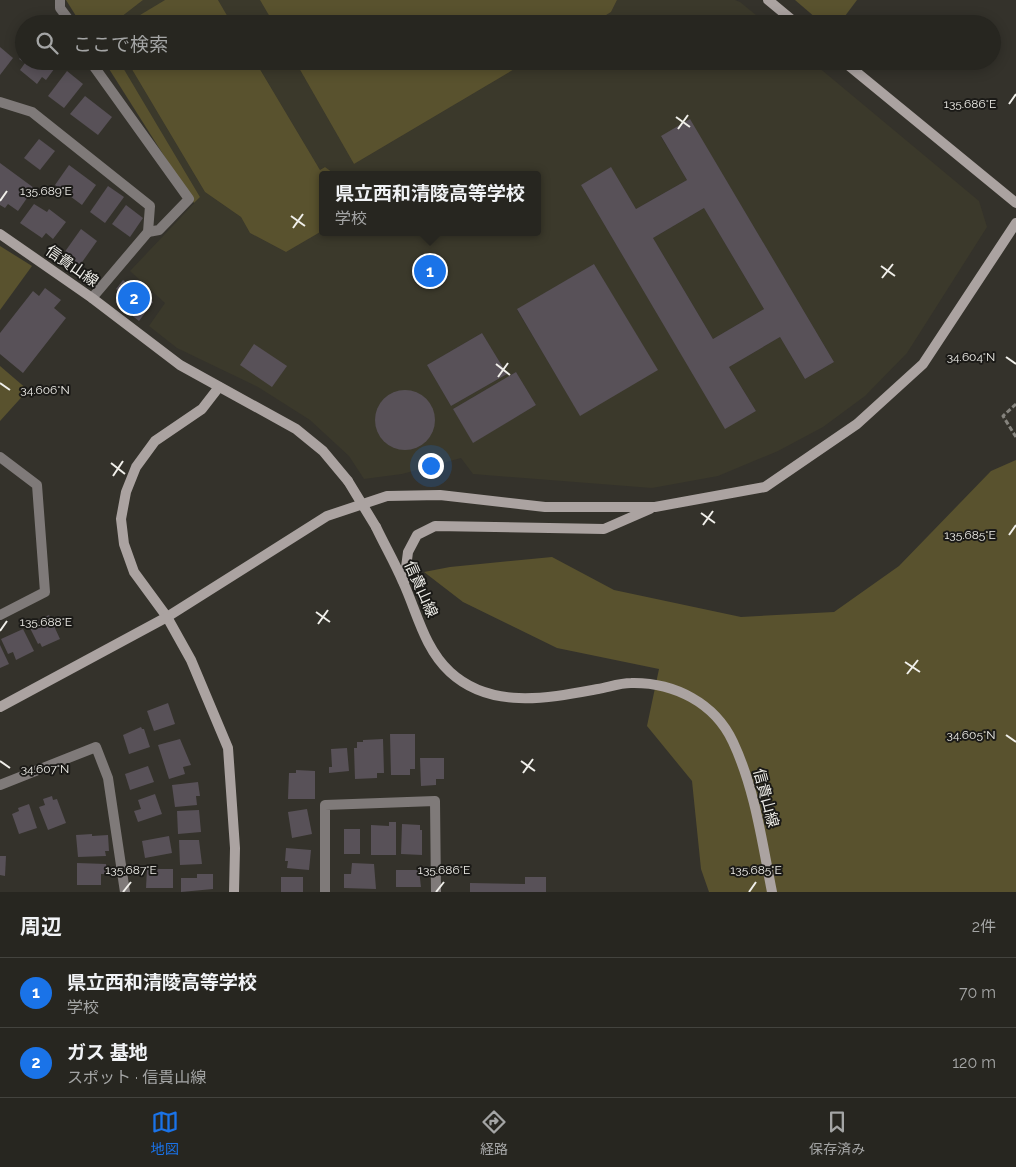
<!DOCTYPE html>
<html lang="ja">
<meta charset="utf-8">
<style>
body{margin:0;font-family:Raleway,"Noto Sans JP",sans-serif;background:#2f2e29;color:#f1f3f6}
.you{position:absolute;left:430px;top:465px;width:18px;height:18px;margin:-12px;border:4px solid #fff;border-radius:50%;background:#1a73e8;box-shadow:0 0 0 8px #1a73e833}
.badge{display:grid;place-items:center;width:32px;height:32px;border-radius:50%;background:#1a73e8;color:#fff;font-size:16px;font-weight:700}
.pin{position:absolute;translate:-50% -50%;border:2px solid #fff;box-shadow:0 1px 5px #0006}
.popup{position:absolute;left:319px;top:171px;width:222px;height:65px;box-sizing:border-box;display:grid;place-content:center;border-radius:5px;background:#272620;filter:drop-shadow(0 1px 4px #0005);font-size:16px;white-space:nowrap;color:#a4a5a5}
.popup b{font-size:19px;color:#f1f3f6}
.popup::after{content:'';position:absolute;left:50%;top:100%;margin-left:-10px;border:10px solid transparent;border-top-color:#272620}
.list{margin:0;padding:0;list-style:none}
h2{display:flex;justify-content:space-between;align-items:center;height:65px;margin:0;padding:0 20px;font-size:21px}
h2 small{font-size:16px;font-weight:400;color:#a4a5a5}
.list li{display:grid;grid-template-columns:32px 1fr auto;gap:15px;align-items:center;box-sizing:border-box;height:70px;padding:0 20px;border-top:1px solid #43433e}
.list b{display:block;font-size:19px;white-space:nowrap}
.list p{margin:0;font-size:16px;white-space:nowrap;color:#a4a5a5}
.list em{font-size:16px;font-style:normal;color:#a4a5a5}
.icon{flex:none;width:28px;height:28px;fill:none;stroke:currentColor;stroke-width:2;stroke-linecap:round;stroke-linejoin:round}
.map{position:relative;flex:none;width:1016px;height:892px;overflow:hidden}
.search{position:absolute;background:#272620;box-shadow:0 2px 12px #0003;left:15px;right:15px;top:15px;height:55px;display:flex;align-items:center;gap:12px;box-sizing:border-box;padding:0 18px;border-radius:28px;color:#a4a5a5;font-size:19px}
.sheet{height:205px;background:#272620}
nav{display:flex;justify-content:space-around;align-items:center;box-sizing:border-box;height:70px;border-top:1px solid #43433e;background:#272620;font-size:14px;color:#a4a5a5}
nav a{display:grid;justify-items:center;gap:2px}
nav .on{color:#1a73e8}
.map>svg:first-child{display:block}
</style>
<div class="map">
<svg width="1016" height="892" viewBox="0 0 1016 892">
<rect width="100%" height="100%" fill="#34322b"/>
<g fill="#3b392b" fill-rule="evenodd">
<polygon points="143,0 165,0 125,24 112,24"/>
<polygon points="218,0 260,0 274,24 232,24"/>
<polygon points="617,0 735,0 740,2 767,24 592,24 611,12"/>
<path d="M119,61H127L205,192L241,217L250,233L286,252L322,231L538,232V175H336L325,167L320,170L255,61H295L354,164L528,61H811L979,201L987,227L907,353L865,396L823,427L778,451L718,476L652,488L473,474L461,458L402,474L364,479L349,456L310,420L258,387L177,348L149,326L165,303L130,271L200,197ZM690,120L834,362L805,379L780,337L729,367L756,411L725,428L581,185L611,168L636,209L687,180L661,137ZM594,264L657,370L580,415L517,310ZM482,333L507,374L451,406L427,365ZM516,372L536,405L473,442L453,409Z"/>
<polygon points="704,208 764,309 713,339 653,238"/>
</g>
<g fill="#59522e">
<polygon points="66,0 143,0 112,24 81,24"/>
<polygon points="165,0 218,0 232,24 125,24"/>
<polygon points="260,0 617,0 611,12 592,24 274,24"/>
<polygon points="795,0 857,0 839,24 823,24"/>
<polygon points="104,61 119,61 200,197 194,203"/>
<polygon points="127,61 255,61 320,170 325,167 336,175 322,175 322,231 286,252 250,233 241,217 205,192"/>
<polygon points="295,61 528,61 354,164"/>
<polygon points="0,246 32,266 0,310"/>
<polygon points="0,366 28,390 0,421"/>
<polygon points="1016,460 1016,892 709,892 701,869 692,781 647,726 659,669 557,648 463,602 424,572 450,567 552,557 614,590 741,617 834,612 899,566 991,471"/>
</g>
<g fill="#585158" fill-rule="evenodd">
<polygon points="0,47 13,58 0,75"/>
<polygon points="24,53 24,61 60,61 46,80 42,77 37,84 20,70 25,63 19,59"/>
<polygon points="67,71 83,84 64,108 48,96"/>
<polygon points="85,96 112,117 98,135 70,114"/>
<path d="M690,119L834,362L805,379L780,337L729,367L756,411L725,429L581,185L611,167L636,209L687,180L661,136ZM704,208L764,309L713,339L653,238Z"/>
<polygon points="39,139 55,151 40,170 24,158"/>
<polygon points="0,163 34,188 18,211 8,204 5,208 0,205"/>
<polygon points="69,165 96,185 82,205 55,185"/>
<polygon points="108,186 124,197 105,223 90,212"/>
<polygon points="34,204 47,212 49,209 66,222 53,239 46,233 42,238 20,223"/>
<polygon points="126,205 143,218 130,237 112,224"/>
<polygon points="81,229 97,241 80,265 64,253"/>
<polygon points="594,264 658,370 580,416 517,309"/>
<polygon points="123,280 153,302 139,321 116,303 123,294 116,289"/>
<polygon points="45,288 61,300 54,308 66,318 23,373 0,354 0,333 33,291 39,296"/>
<polygon points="482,333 507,374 451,406 427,365"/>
<polygon points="254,344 287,366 272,387 240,365"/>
<polygon points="516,372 536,405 473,443 453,409"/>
<circle cx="405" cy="420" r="30"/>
<polygon points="49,615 60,639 42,647 40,643 38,644 28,624"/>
<polygon points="23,629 34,651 16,660 13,652 8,654 1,639"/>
<polygon points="0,645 9,664 0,668"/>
<polygon points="168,703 175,724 154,731 147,711"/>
<polygon points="141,727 142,729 144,729 150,747 129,754 123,735"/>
<polygon points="390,734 415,734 415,769 410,769 410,775 391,775"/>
<polygon points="180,739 191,765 183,767 185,774 169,779 158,745"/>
<polygon points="383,739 384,773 377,773 377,778 355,779 354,748 357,748 357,742 363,742 363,740"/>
<polygon points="347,748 349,771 329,773 329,767 332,767 331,749"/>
<polygon points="420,758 444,758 444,779 436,779 436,785 421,786"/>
<polygon points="148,766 154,782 130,790 125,774"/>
<polygon points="296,770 315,771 315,799 288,799 289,773 296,773"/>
<polygon points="198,782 200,796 196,796 197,805 175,807 172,785"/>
<polygon points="155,794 162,814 138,822 134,811 141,809 138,800"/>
<polygon points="52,796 53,800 57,799 66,823 48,830 39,807 45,805 43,799"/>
<polygon points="29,804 37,828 19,834 12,814 19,811 18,808"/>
<polygon points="307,809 312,834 292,838 288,812"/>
<polygon points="199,810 201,832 178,834 177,811"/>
<polygon points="389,822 396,822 396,855 371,855 371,825 389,826"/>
<polygon points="402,824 420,825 420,830 422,830 422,855 401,854"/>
<rect x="344" y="829" width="16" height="25"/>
<polygon points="92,834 92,836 108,835 109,851 105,851 106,856 78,857 76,835"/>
<polygon points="169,836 172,853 145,858 142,841"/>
<polygon points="179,840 199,840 202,864 180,865"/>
<polygon points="286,848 311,850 309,870 287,868 288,861 285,861"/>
<polygon points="0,856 6,856 5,876 0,875"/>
<polygon points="77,863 106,864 107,874 101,874 101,885 77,885"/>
<polygon points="352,863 374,864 376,889 344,888 344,874 351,874"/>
<polygon points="147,869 173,869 173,888 146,888"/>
<polygon points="396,870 419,870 421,887 396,887"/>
<polygon points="197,874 213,874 213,889 181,892 181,878 197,878"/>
<rect x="281" y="877" width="22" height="15"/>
<polygon points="525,877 546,877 546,892 470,892 470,883 525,884"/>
</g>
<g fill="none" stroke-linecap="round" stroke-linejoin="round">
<polyline stroke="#85837d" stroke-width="3" stroke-dasharray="5 2.5" stroke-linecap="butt" points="1016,404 1003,416 1016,437"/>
<g stroke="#7f7a79" stroke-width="10">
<polyline points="60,0 60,8 72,24"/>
<polyline points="90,61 189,199 159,230 148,232"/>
<polyline points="0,102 32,112 150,206 148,232 92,298"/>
<polyline points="0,457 37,485 45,592 0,615"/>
<polyline points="0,785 96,747 108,778 125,892"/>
<polyline points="325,892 325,805 435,801 436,892"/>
</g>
<g stroke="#aba3a1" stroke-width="10">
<polyline points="768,0 797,24"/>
<polyline points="843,61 1016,203"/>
<polyline points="0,234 92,298 180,365 296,429 323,451 348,481"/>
<polyline points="219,387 202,409 155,441 136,467 126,492 121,519 124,544 134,572 167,617 191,660 228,748 235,848 234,892"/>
<path d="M376,527C385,546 395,563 403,582C417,612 424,648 450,672C491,710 549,698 598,689C609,687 620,683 631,683C674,682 715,703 733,742C755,789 762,842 772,892"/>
<polyline points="404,583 408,552 417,535 435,526 604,529 650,509"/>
<polyline points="0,707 167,617 327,516 387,496 440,495 545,507 655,507 765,487 857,424 923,364 1016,223"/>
</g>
<polyline stroke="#aba3a1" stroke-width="10" points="348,481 376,527"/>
</g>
<path fill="none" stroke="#f0efea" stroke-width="2" d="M1009,104L1016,94M676,117L690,127M678,129L688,115M0,201L7,191M291,216L305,226M293,228L303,214M881,266L895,276M882,278L893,264M1006,357L1016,364M496,364L510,375M498,377L508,363M0,383L10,390M111,463L125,474M113,476L123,461M701,513L715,523M703,525L713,511M1009,535L1016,525M316,612L330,622M318,624L328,610M0,631L7,621M905,662L920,672M907,674L918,660M1006,735L1016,742M0,761L10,768M521,761L535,771M523,773L533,759M123,892L131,882M436,892L444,882M749,892L756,882"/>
<g text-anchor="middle" stroke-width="4" stroke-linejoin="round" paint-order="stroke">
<g font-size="15" fill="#f0efea" stroke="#1b1a17">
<text transform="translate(72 266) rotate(35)" y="5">信貴山線</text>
<text transform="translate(421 589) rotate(66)" y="5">信貴山線</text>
<text transform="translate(766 798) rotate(75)" y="5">信貴山線</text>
</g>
</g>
<g font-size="12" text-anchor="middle" fill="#f0efea" stroke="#1b1a17" stroke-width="4" stroke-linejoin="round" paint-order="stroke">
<text x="970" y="108">135.686°E</text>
<text x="46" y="195">135.689°E</text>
<text x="971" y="361">34.604°N</text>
<text x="45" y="394">34.606°N</text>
<text x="970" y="539">135.685°E</text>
<text x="46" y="626">135.688°E</text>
<text x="971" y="739">34.605°N</text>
<text x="45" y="773">34.607°N</text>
<text x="131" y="874">135.687°E</text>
<text x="444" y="874">135.686°E</text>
<text x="756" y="874">135.685°E</text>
</g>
</svg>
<div class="you"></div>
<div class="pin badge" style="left:430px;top:271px">1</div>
<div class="popup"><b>県立西和清陵高等学校</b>学校</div>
<div class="pin badge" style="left:134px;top:298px">2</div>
<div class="search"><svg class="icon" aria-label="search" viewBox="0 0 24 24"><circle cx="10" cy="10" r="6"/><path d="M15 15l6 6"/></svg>ここで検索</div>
</div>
<section class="sheet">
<h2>周辺<small>2件</small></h2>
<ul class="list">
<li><span class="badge">1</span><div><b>県立西和清陵高等学校</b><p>学校</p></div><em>70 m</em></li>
<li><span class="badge">2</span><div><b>ガス 基地</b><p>スポット · 信貴山線</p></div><em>120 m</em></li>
</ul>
</section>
<nav>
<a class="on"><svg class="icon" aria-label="map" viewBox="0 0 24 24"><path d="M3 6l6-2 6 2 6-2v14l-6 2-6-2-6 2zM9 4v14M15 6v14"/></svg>地図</a>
<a><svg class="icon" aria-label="directions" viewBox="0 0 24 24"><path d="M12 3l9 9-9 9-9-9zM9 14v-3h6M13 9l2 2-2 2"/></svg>経路</a>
<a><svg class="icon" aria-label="saved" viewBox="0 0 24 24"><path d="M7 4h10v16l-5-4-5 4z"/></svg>保存済み</a>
</nav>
